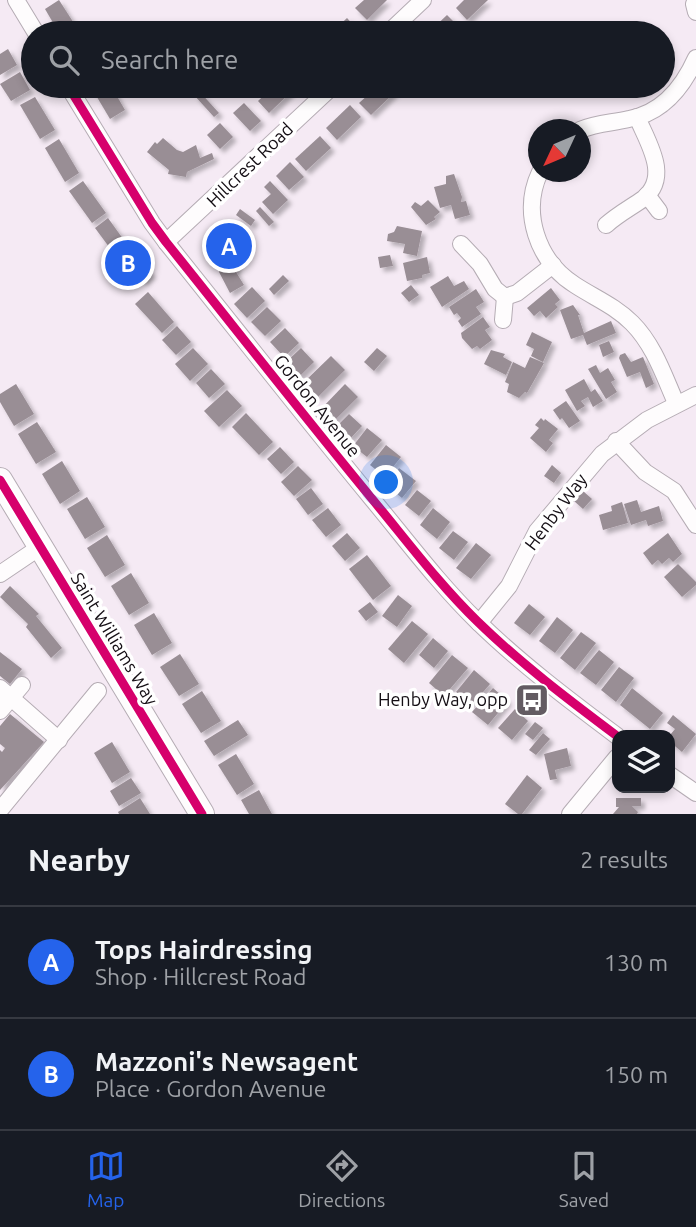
<!DOCTYPE html>
<meta charset="utf-8">
<style>
body{margin:0;font-family:Ubuntu,sans-serif;background:#20242c;color:#f1f3f6}
.controls{position:absolute;right:21px;bottom:21px;display:grid;overflow:hidden;border-radius:14px;box-shadow:0 4px 10px #0003}
.controls button{width:63px;height:63px;display:grid;place-items:center;padding:0;border:0;border-bottom:2px solid #363941;background:#171b24;color:#f1f3f6;font:35px sans-serif}
.compass{position:absolute;left:528px;top:119px;width:63px;height:63px;border-radius:50%;background:#171b24;box-shadow:0 4px 10px #0003;rotate:226deg}
.you{position:absolute;left:387px;top:483px;width:24px;height:24px;margin:-18px;border:5px solid #fff;border-radius:50%;background:#1a73e8;box-shadow:0 0 0 10px #1a73e833}
.badge{display:grid;place-items:center;width:46px;height:46px;border-radius:50%;background:#2563eb;color:#fff;font-size:23px;font-weight:700}
.pin{position:absolute;translate:-50% -50%;border:4px solid #fff;box-shadow:0 2px 7px #0006}
.list{margin:0;padding:0;list-style:none}
h2{display:flex;justify-content:space-between;align-items:center;height:91px;margin:0;padding:0 28px;font-size:30px}
h2 small{font-size:23px;font-weight:400;color:#9ea1a6}
.list li{display:grid;grid-template-columns:46px 1fr auto;gap:21px;align-items:center;box-sizing:border-box;height:112px;padding:0 28px;border-top:2px solid #363941}
.list b{display:block;font-size:26px;white-space:nowrap}
.list p{margin:0;font-size:23px;white-space:nowrap;color:#9ea1a6}
.list em{font-size:23px;font-style:normal;color:#9ea1a6}
.icon{flex:none;width:38px;height:38px;fill:none;stroke:currentColor;stroke-width:2;stroke-linecap:round;stroke-linejoin:round}
.map{position:relative;flex:none;width:696px;height:814px;overflow:hidden}
.search{position:absolute;background:#171b24;box-shadow:0 4px 10px #0003;left:21px;right:21px;top:21px;height:77px;display:flex;align-items:center;gap:18px;box-sizing:border-box;padding:0 24px;border-radius:38px;color:#9ea1a6;font-size:26px}
.sheet{height:315px;background:#171b24}
nav{display:flex;justify-content:space-around;align-items:center;box-sizing:border-box;height:98px;border-top:2px solid #363941;background:#171b24;font-size:19px;color:#9ea1a6}
nav a{display:grid;justify-items:center;gap:4px}
nav .on{color:#2563eb}
.map>svg:first-child{display:block}
</style>
<div class="map">
<svg width="696" height="814" viewBox="0 0 696 814">
<defs>
<filter id="shadow"><feDropShadow dx="4" dy="4" stdDeviation="2" flood-color="#0004"/></filter>
</defs>
<rect width="100%" height="100%" fill="#f5eaf4"/>
<g fill="#998e95" filter="url(#shadow)">
<polygon points="59,0 79,31 76,33 59,33 45,9"/>
<polygon points="364,0 387,0 367,20 355,8"/>
<polygon points="464,0 488,0 467,20 456,8"/>
<polygon points="447,15 459,27 452,33 428,33"/>
<polygon points="347,18 358,30 354,33 331,33"/>
<polygon points="8,49 17,65 0,75 0,54"/>
<polygon points="20,72 30,90 11,101 0,84"/>
<polygon points="94,86 111,86 125,110 110,119 91,87"/>
<polygon points="274,86 289,86 293,90 269,113 258,101"/>
<polygon points="378,86 389,86 395,92 371,115 359,103"/>
<polygon points="199,91 219,113 214,117 194,95"/>
<polygon points="35,97 55,130 40,139 20,105"/>
<polygon points="244,103 261,121 250,131 233,113"/>
<polygon points="350,105 361,117 337,140 326,128"/>
<polygon points="220,123 233,137 220,149 207,135"/>
<polygon points="320,136 331,148 306,171 295,159"/>
<polygon points="163,138 177,150 183,152 196,145 200,158 212,153 214,159 187,172 186,177 168,174 169,170 147,152 155,142 157,144"/>
<polygon points="59,139 79,173 65,182 45,148"/>
<polygon points="290,162 304,177 289,190 276,176"/>
<polygon points="454,174 462,197 461,202 466,201 470,215 455,219 451,205 440,208 434,187 446,184 446,176"/>
<polygon points="83,181 106,213 92,223 69,191"/>
<polygon points="270,181 288,200 273,214 262,202 271,194 264,187"/>
<polygon points="428,200 440,212 434,217 436,219 426,225 411,207 415,202 421,206"/>
<polygon points="260,207 274,222 269,226 256,211"/>
<polygon points="240,209 255,220 251,226 236,215"/>
<polygon points="108,218 131,250 118,259 95,228"/>
<polygon points="234,220 245,229 239,239 236,272 244,285 230,293 219,272 220,253 221,238"/>
<polygon points="397,226 422,231 417,256 403,253 405,244 387,241 388,234 394,232"/>
<polygon points="134,248 143,259 141,261 152,274 143,282 132,269 125,275 116,264"/>
<polygon points="390,255 393,266 380,268 378,257"/>
<polygon points="427,257 430,273 422,275 422,278 407,281 403,263"/>
<polygon points="283,275 289,281 274,295 269,289"/>
<polygon points="448,276 454,286 464,281 469,289 442,307 430,287"/>
<polygon points="411,285 419,295 409,302 401,293"/>
<polygon points="252,287 265,301 247,318 234,304"/>
<polygon points="551,288 560,300 555,304 558,307 546,318 540,311 534,316 527,308"/>
<polygon points="476,289 484,302 476,307 481,314 462,327 458,321 461,318 457,313 454,315 449,307"/>
<polygon points="148,292 174,322 162,333 135,304"/>
<polygon points="573,305 580,315 578,315 584,333 611,321 616,333 587,345 583,335 571,339 560,310"/>
<polygon points="267,307 281,321 265,336 251,322"/>
<polygon points="483,317 490,327 485,330 492,340 480,349 477,346 472,349 462,338 461,333"/>
<polygon points="177,326 191,342 176,355 162,340"/>
<polygon points="285,328 299,343 284,357 270,342"/>
<polygon points="532,332 552,342 543,362 531,356 534,349 526,345"/>
<polygon points="609,341 614,352 603,357 599,345"/>
<polygon points="193,348 208,364 190,381 175,364"/>
<polygon points="301,348 314,362 299,377 285,363"/>
<polygon points="377,348 387,356 374,371 364,362"/>
<polygon points="491,350 505,354 503,357 512,362 506,375 484,364"/>
<polygon points="625,353 631,362 643,357 654,384 646,388 640,372 627,377 619,358 620,355"/>
<polygon points="331,356 345,370 318,397 304,382"/>
<polygon points="530,357 544,363 527,393 525,392 519,398 507,392 509,384 505,382 513,362 525,368"/>
<polygon points="596,365 600,373 608,368 615,380 611,382 617,392 606,399 588,369"/>
<polygon points="211,369 225,384 209,398 196,383"/>
<polygon points="584,379 591,392 595,389 603,401 593,407 588,397 581,401 585,406 577,411 565,390"/>
<polygon points="16,384 34,414 14,426 0,402 0,394"/>
<polygon points="345,384 358,397 333,422 320,410"/>
<polygon points="227,390 242,406 219,427 204,411"/>
<polygon points="566,401 580,421 569,428 562,418 560,420 553,410"/>
<polygon points="246,413 273,442 259,455 232,427"/>
<polygon points="349,414 362,426 350,439 337,426"/>
<polygon points="541,418 544,421 545,419 558,429 549,440 553,443 546,452 530,438 539,428 535,425"/>
<polygon points="37,422 56,452 36,464 18,434"/>
<polygon points="367,428 382,440 367,457 353,446"/>
<polygon points="386,445 401,457 385,477 370,465"/>
<polygon points="280,447 294,462 281,474 267,459"/>
<polygon points="62,461 80,491 60,504 42,474"/>
<polygon points="552,465 561,473 554,483 544,476"/>
<polygon points="298,466 312,480 294,496 281,482"/>
<polygon points="399,468 416,481 402,498 386,485"/>
<polygon points="311,488 323,504 308,515 296,499"/>
<polygon points="417,490 431,501 419,516 405,505"/>
<polygon points="583,491 592,499 583,509 574,501"/>
<polygon points="87,497 105,527 85,539 67,509"/>
<polygon points="637,500 641,512 659,506 663,521 648,526 646,520 631,525 624,504"/>
<polygon points="622,502 628,523 603,530 599,515 612,511 611,506"/>
<polygon points="328,508 341,525 326,537 312,520"/>
<polygon points="433,508 450,522 437,539 420,525"/>
<polygon points="453,531 468,542 454,560 439,548"/>
<polygon points="347,533 360,548 345,561 332,546"/>
<polygon points="668,533 682,554 673,562 669,558 662,564 658,560 652,565 643,553"/>
<polygon points="107,535 125,565 105,577 87,548"/>
<polygon points="476,543 491,555 471,579 456,568"/>
<polygon points="367,555 391,586 373,600 349,569"/>
<polygon points="678,564 696,582 696,585 682,597 664,577"/>
<polygon points="131,573 149,603 129,615 111,586"/>
<polygon points="10,586 39,614 36,616 62,648 51,658 26,627 28,624 0,597"/>
<polygon points="398,595 412,606 397,627 382,616"/>
<polygon points="370,602 378,612 366,621 358,611"/>
<polygon points="529,604 545,617 530,635 514,623"/>
<polygon points="154,613 172,643 152,655 134,625"/>
<polygon points="557,617 573,630 555,653 539,641"/>
<polygon points="412,621 428,634 404,663 388,649"/>
<polygon points="581,632 596,643 575,670 560,658"/>
<polygon points="433,638 448,651 434,668 419,655"/>
<polygon points="599,650 614,662 596,685 580,673"/>
<polygon points="0,652 22,669 10,684 0,676"/>
<polygon points="180,654 199,684 179,696 160,667"/>
<polygon points="452,655 468,668 444,696 429,683"/>
<polygon points="619,667 634,678 616,702 601,690"/>
<polygon points="474,670 490,684 472,705 456,692"/>
<polygon points="493,688 508,701 488,725 472,712"/>
<polygon points="632,688 663,713 650,729 620,705"/>
<polygon points="202,691 221,721 201,733 182,704"/>
<polygon points="515,709 528,721 512,740 498,728"/>
<polygon points="10,714 44,742 0,790 0,750 2,752 5,748 0,744 0,726"/>
<polygon points="673,715 696,734 682,752 670,742 670,735 675,729 667,723"/>
<polygon points="238,720 248,735 214,756 204,741"/>
<polygon points="535,722 543,728 533,740 525,734"/>
<polygon points="543,733 550,739 536,755 529,750"/>
<polygon points="112,742 130,772 112,783 94,753"/>
<polygon points="567,748 571,766 555,770 557,779 550,780 544,754"/>
<polygon points="236,754 254,784 237,795 218,765"/>
<polygon points="527,775 542,788 522,814 518,814 505,804"/>
<polygon points="131,778 141,793 119,806 110,791"/>
<polygon points="259,790 267,805 272,814 249,814 241,800"/>
<polygon points="140,798 150,814 119,814 118,812"/>
<polygon points="616,798 641,798 641,806 632,806 638,812 637,814 613,814 619,807 616,807"/>
</g>
<g fill="none" stroke-linecap="round" stroke-linejoin="round">
<g stroke="#b5acb4" stroke-width="18">
<g id="minor">
<polyline points="16,0 36,33"/>
<polyline points="694,4 696,12"/>
<polyline points="388,33 423,0"/>
<path d="M68,86L152,223L166,242C235,328 303,415 373,500C407,541 439,584 477,621C520,663 569,700 617,736"/>
<path d="M580,130C597,123 612,123 629,119C662,113 683,87 696,58"/>
<path d="M540,172C521,212 537,261 575,285C595,298 615,306 632,323C654,345 664,376 676,403"/>
<polyline points="647,195 659,211"/>
<path d="M606,225C617,215 630,208 643,199C671,177 648,143 637,117"/>
<polyline points="166,242 333,86"/>
<polyline points="461,244 480,264 495,289 505,297 517,293 553,265"/>
<polyline points="503,320 505,297"/>
<polyline points="616,441 645,472 674,491 696,525"/>
<polyline points="0,574 40,547"/>
<polyline points="479,623 509,586 537,531 602,454 647,420 696,395"/>
<polyline points="0,688 59,740"/>
<polyline points="0,711 22,685"/>
<polyline points="670,775 696,793"/>
<polyline points="0,810 98,691"/>
<polyline points="570,814 617,757"/>
</g>
</g>
<g stroke="#b5acb4" stroke-width="26">
<polyline id="highway" points="0,480 202,814"/>
</g>
<use href="#minor" stroke="#fefcfd" stroke-width="16"/>
<use href="#highway" stroke="#fefcfd" stroke-width="24"/>
<g stroke="#fff" stroke-width="13">
<g id="cycleway">
<path d="M68,86L152,223L166,242C235,328 303,415 373,500C407,541 439,584 477,621C520,663 569,700 617,736"/>
<polyline points="0,480 202,814"/>
</g>
</g>
<use href="#cycleway" stroke="#d6006c" stroke-width="9"/>
</g>
<defs>
<g id="bus-square" transform="scale(1.75)"><rect x="-9" y="-9" width="18" height="18" rx="4" fill="#635b62" stroke="#fff"/><path d="M-5-6H5V4H4V6H2V4H-2V6H-4V4H-5ZM-3.5-4V0h7V-4ZM-3.5 1.2v1.5H-2V1.2ZM2 1.2v1.5H3.5V1.2Z" fill="#fff"/></g>
</defs>
<g fill-rule="evenodd">
<use href="#bus-square" x="532" y="700"/>
</g>
<g text-anchor="middle" stroke-width="7" stroke-linejoin="round" paint-order="stroke">
<g font-size="18" fill="#140e14" stroke="#fff">
<text transform="translate(250 165) rotate(-44)" y="6">Hillcrest Road</text>
<text transform="translate(317 406) rotate(51)" y="6">Gordon Avenue</text>
<text transform="translate(556 512) rotate(-53)" y="6">Henby Way</text>
<text transform="translate(114 639) rotate(59)" y="6">Saint Williams Way</text>
</g>
<g font-size="18" fill="#140e14" stroke="#fff" text-anchor="end">
<text x="508" y="706">Henby Way, opp</text>
</g>
</g>
</svg>
<div class="controls">
<button><svg class="icon" aria-label="layers" viewBox="0 0 24 24"><path d="M12 4l9 5-9 5-9-5zM3 14l9 5 9-5"/></svg></button>
</div>
<svg class="compass" viewBox="-18 -18 36 36"><path d="M0-13l5 13h-10z" fill="#e53935"/><path d="M0 13l5-13h-10z" fill="#9ea1a6"/></svg>
<div class="you"></div>
<div class="pin badge" style="left:229px;top:246px">A</div>
<div class="pin badge" style="left:128px;top:263px">B</div>
<div class="search"><svg class="icon" aria-label="search" viewBox="0 0 24 24"><circle cx="10" cy="10" r="6"/><path d="M15 15l6 6"/></svg>Search here</div>
</div>
<section class="sheet">
<h2>Nearby<small>2 results</small></h2>
<ul class="list">
<li><span class="badge">A</span><div><b>Tops Hairdressing</b><p>Shop · Hillcrest Road</p></div><em>130 m</em></li>
<li><span class="badge">B</span><div><b>Mazzoni's Newsagent</b><p>Place · Gordon Avenue</p></div><em>150 m</em></li>
</ul>
</section>
<nav>
<a class="on"><svg class="icon" aria-label="map" viewBox="0 0 24 24"><path d="M3 6l6-2 6 2 6-2v14l-6 2-6-2-6 2zM9 4v14M15 6v14"/></svg>Map</a>
<a><svg class="icon" aria-label="directions" viewBox="0 0 24 24"><path d="M12 3l9 9-9 9-9-9zM9 14v-3h6M13 9l2 2-2 2"/></svg>Directions</a>
<a><svg class="icon" aria-label="saved" viewBox="0 0 24 24"><path d="M7 4h10v16l-5-4-5 4z"/></svg>Saved</a>
</nav>
